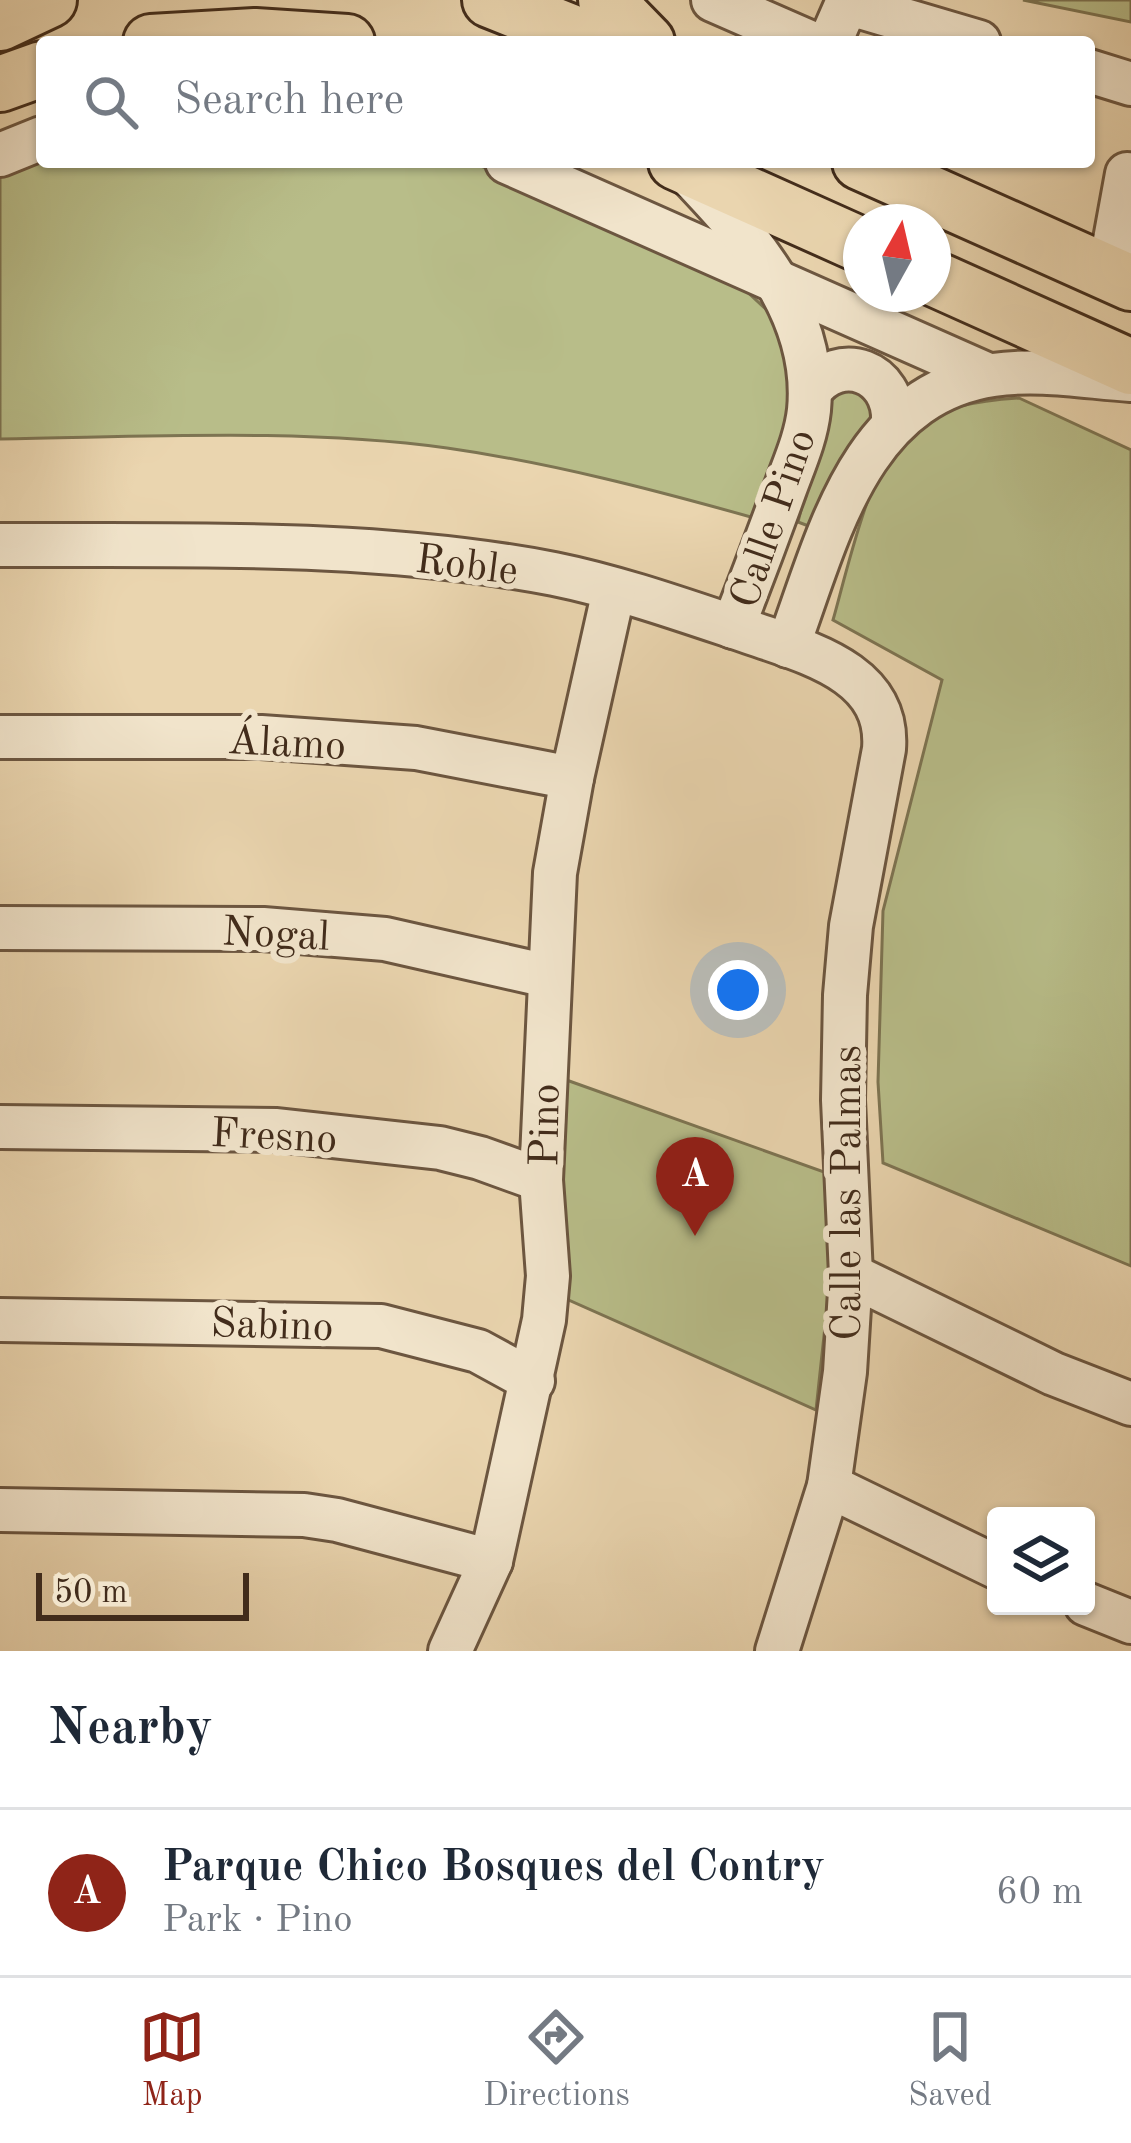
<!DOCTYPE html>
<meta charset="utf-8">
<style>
body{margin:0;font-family:"Old Standard TT",serif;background:#f2f2f3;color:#1f2937}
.controls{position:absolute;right:36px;bottom:36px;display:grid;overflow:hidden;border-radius:12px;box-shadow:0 3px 9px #0004}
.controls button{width:108px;height:108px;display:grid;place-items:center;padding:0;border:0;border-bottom:3px solid #e0e1e3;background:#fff;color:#1f2937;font:60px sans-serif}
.compass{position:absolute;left:843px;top:204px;width:108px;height:108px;border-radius:50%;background:#fff;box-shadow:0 3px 9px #0004;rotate:8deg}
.scale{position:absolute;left:36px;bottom:30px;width:213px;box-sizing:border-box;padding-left:12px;border:6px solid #422c1b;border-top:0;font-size:33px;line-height:42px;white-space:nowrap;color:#422c1b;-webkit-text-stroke:9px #f1e4cb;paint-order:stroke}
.you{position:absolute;left:738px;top:990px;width:42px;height:42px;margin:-30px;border:9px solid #fff;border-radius:50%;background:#1a73e8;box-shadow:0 0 0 18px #1a73e833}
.badge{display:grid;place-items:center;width:78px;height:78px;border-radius:50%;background:#8f2418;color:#fff;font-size:39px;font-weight:700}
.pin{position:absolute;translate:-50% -99px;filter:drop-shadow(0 3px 6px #0008)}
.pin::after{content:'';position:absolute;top:63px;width:42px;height:36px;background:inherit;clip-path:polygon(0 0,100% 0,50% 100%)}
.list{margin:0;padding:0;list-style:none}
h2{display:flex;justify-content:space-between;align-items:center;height:156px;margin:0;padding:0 48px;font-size:51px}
h2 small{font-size:39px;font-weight:400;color:#747a83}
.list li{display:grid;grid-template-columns:78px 1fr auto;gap:36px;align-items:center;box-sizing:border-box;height:168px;padding:0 48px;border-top:3px solid #e0e1e3}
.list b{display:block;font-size:45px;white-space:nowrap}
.list p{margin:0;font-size:39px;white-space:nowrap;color:#747a83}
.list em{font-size:39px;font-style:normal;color:#747a83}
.icon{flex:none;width:66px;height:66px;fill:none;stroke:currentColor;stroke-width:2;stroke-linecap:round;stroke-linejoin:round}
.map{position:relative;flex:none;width:1131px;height:1651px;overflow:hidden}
.search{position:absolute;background:#fff;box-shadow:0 3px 9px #0004;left:36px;right:36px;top:36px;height:132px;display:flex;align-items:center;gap:30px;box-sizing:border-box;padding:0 42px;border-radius:12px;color:#747a83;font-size:45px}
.sheet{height:324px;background:#fff}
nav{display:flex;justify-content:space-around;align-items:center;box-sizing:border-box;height:168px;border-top:3px solid #e0e1e3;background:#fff;font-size:33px;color:#747a83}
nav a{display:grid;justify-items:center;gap:6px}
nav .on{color:#8f2418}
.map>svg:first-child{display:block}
</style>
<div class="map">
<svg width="1131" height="1651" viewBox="0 0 1131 1651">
<rect width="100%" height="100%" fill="#ead5af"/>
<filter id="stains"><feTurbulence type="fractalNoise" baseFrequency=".00167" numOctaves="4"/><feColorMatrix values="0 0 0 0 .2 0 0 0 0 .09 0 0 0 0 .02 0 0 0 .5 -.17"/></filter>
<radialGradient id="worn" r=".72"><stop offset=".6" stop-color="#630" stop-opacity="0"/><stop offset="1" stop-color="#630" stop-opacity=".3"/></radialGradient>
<g fill="#b8bd89" stroke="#7d7452" stroke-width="3">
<polygon points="1023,0 1131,0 1131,22"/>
<path d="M42,153V162H472L690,257L742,287L769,312L784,344L794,388L788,436L758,519C655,490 552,463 447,448C299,428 148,437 0,439V167Z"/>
<polygon points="833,381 878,401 871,420 847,449 819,530 798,522"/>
<path d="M1019,398L1131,450V1266L883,1163L878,1082L883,911L942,680L833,620C846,575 874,447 912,425C942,407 984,400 1019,398Z"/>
<polygon points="558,1077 827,1173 831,1271 816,1410 562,1297"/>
</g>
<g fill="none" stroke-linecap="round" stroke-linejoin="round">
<g stroke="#6c5640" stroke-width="48">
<g id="minor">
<polyline points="713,0 809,42"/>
<polyline points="830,42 847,3 979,42"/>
<polyline points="1089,71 1131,84"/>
<polyline points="0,155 42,138"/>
<polyline points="507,162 988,375"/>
<path d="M688,173C750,238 818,313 809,410C806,438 794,464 785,489C768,536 751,581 733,627"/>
<polyline points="1109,273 1127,174"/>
<path d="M810,391C840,350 895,372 893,421"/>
<path d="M0,545C184,546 372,539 554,574C618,587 683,610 746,631C805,652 890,671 884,749L851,926L845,995L843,1100L851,1275L845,1372L829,1486L777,1651"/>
<path d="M788,646C828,538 859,395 993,375C1038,368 1086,377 1131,380"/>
<polyline points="0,737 261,737 416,748 572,778"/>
<polyline points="0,928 263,929 385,939 548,976"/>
<polyline points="0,1127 277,1130 440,1148 480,1158 541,1180"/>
<polyline points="851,1275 1054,1374 1131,1404"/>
<polyline points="0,1320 381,1326 478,1351 533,1381"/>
<polyline points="829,1486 996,1567"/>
<polyline points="0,1510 304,1515 337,1520 491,1561"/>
<polyline points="1086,1604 1131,1622"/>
<polyline points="450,1651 491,1561 544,1320 548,1276 541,1180 555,873 572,778 614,590"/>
</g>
</g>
<g stroke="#422c1b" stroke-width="60">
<g id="major">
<polyline points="490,0 596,42"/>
<polyline points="606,0 647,42"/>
<polyline points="0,23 49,0"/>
<polyline points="151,42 255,36 347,42"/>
<polyline points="0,84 42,69"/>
<polyline points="676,162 861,245"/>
<polyline points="860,162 1131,283"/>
<polyline points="933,278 1131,367"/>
</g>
</g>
<use href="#minor" stroke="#f1e4cb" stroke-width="42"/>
<use href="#major" stroke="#ead5af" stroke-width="54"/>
</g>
<g text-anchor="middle" stroke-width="12" stroke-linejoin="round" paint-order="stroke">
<g font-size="42" fill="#422c1b" stroke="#f1e4cb">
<text transform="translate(771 518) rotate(-71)" y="15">Calle Pino</text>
<text transform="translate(467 563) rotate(7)" y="15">Roble</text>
<text transform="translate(287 741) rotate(3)" y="15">Álamo</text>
<text transform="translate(276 932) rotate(3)" y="15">Nogal</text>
<text transform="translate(543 1125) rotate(-89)" y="15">Pino</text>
<text transform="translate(274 1134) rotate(3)" y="15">Fresno</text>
<text transform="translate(845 1193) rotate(-90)" y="15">Calle las Palmas</text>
<text transform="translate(272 1323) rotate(2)" y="15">Sabino</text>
</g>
</g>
<rect width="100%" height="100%" filter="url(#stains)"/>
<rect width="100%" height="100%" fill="url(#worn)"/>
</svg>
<div class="controls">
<button><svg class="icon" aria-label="layers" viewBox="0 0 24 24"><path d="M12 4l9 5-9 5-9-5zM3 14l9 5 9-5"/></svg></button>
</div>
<svg class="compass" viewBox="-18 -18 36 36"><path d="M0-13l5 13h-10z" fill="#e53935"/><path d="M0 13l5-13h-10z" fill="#747a83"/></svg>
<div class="scale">50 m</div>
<div class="you"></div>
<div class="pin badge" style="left:695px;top:1236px">A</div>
<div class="search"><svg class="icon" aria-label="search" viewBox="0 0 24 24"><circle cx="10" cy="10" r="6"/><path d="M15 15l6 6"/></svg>Search here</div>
</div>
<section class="sheet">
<h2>Nearby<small></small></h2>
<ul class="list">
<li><span class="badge">A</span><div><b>Parque Chico Bosques del Contry</b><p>Park · Pino</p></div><em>60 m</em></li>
</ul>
</section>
<nav>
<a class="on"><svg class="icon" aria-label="map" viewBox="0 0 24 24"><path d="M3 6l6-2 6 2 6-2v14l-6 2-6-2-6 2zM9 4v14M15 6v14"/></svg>Map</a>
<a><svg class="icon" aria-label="directions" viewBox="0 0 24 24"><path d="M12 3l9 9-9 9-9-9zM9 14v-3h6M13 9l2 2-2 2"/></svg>Directions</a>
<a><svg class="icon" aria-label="saved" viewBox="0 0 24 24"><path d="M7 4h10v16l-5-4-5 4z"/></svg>Saved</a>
</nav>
